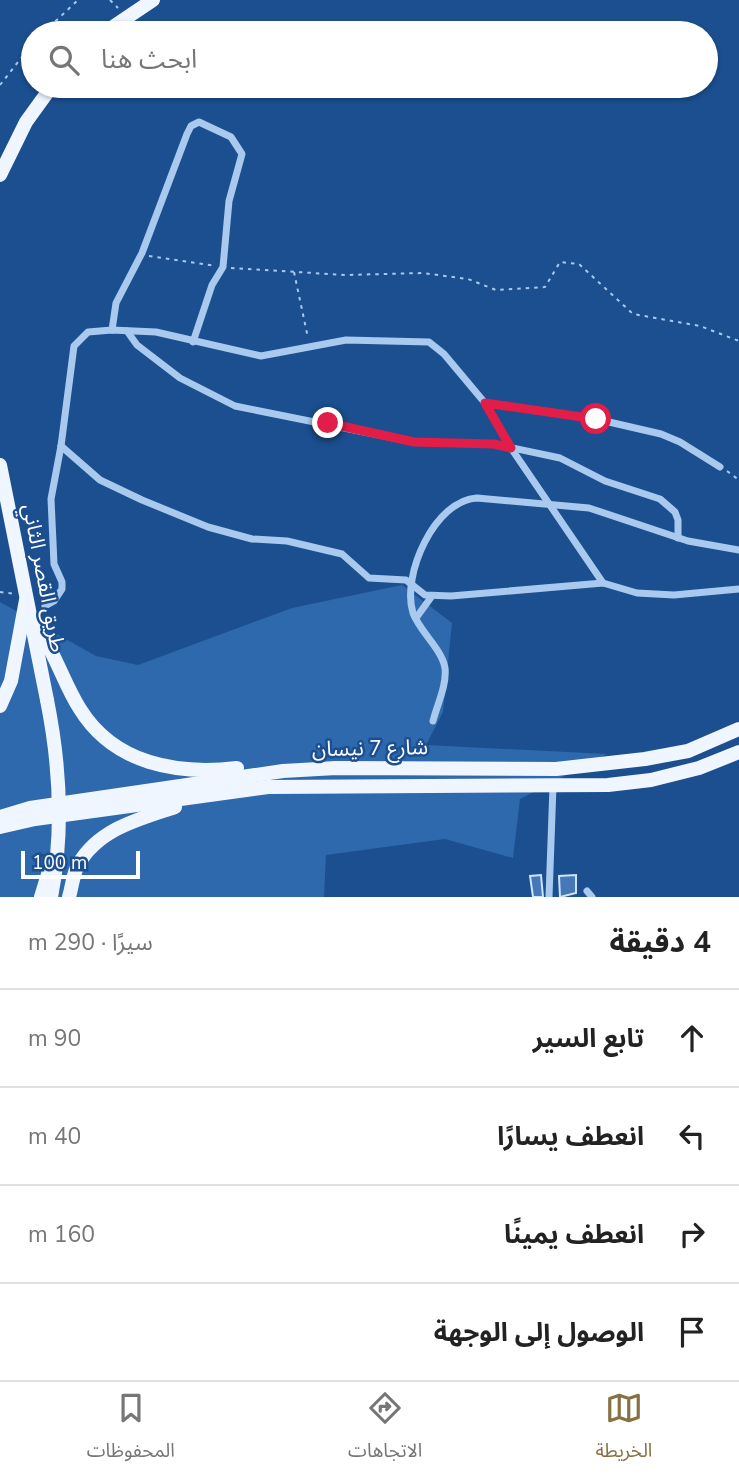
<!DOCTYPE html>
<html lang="ar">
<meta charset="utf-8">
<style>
body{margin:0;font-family:"Nunito Sans","Noto Sans Arabic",sans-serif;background:#f6f6f6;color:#222;direction:rtl}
.scale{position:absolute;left:21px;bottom:18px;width:119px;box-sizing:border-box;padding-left:7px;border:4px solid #fff;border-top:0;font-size:19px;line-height:24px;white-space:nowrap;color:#fff;-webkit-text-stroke:5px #1b4f8f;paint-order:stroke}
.stop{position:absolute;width:21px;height:21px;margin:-16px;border:5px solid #e11d48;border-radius:50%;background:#fff}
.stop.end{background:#e11d48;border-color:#fff;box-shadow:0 2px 7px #0008}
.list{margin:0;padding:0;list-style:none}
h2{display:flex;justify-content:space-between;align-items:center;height:91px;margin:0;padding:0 28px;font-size:30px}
h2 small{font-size:23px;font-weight:400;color:#767676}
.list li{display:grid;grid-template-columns:46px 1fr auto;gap:21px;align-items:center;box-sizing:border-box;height:98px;padding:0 28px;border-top:2px solid #e0e0e0}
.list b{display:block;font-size:26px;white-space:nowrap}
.list em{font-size:23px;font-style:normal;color:#767676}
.icon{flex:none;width:38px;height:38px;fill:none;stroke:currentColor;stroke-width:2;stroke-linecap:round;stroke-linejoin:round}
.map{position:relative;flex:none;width:739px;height:897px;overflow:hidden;direction:ltr}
.search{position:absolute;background:#fff;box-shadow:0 2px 5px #0004;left:21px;right:21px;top:21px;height:77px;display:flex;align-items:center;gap:18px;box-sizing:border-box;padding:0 24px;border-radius:38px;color:#767676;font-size:26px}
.sheet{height:483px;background:#fff}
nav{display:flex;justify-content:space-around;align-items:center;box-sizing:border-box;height:98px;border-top:2px solid #e0e0e0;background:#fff;font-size:19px;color:#767676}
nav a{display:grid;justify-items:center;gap:4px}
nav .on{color:#857141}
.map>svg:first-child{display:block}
</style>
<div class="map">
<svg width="739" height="897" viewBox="0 0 739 897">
<rect width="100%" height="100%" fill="#1b4f8f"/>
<polygon fill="#2e69ad" points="402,585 452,623 443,712 426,745 607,754 520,799 513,858 445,839 326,855 324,897 0,897 0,602 96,656 138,665 292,608"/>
<g fill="#4478b7" stroke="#cfe3fa" stroke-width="2">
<polygon points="541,875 543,897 533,897 530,876"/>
<polygon points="576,875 576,893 560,897 559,876"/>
</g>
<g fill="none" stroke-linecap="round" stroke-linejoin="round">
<g stroke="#a9c9ee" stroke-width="2" stroke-dasharray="3.5 5" stroke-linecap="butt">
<polyline points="110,0 118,8"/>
<polyline points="43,33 78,0"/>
<polyline points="0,85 33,43"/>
<polyline points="149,256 216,266"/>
<polyline points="231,268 346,275 423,273 468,279 496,290 545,287 560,262 579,264 633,314 700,326 739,341"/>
<polyline points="294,272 308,338"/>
<polyline points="727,471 739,480"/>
<polyline points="0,592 16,594"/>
</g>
<g stroke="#a9c9ee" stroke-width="7">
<polyline points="112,330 116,303 142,253 187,134 191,126 199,122 231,137 242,154 229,201 223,267 212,285 193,342"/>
<polyline points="127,331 137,345 180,378 235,406 414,442 494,444 560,458 605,481 660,499 675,512 678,520 678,538"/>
<polyline points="485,403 596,419 661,434 680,442 720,467"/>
<polyline points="61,446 100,480 142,500 208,527 252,539 287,541 342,554 369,578 406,580 425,595 451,596 603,583"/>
<polyline points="45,606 54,601 62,589 62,582 54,564 51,499 61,446 74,346 88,332 112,330 156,332 261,356 346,340 429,342 444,354 485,403 511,448 603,583 637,593 674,595 739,589"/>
<polyline points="416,618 432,596"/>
<path d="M433,721C437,705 447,685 445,668C442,649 420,632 413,613C401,575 435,500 477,498L589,508L688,541L739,550"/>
<polyline points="587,891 592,897"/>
<polyline points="549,897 553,786"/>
</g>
<g stroke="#f0f6ff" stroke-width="14">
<polyline points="104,33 153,0"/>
<polyline points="0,175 26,122 52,86"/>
<polyline points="0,465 47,700"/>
<path d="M33,624C55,649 62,681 80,709C114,764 177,775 237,768"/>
<polyline points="0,706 11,681 26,600"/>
<polyline points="0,817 30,808 283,771 336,768 556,769 645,759 688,751 739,729"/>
<polyline points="0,827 35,819 268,787 608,785 651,780 699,768 739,752"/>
<polyline points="41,897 52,861"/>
<path d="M69,897C72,887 73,874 78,865C98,829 139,819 175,807"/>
</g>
<path stroke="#f0f6ff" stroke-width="14" d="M47,700C60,765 64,832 51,897"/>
</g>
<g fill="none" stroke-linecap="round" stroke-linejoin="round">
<polyline stroke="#e11d48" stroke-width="9" points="328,423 414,442 494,444 511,448 485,403 596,419"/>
</g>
<g text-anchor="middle" stroke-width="5" stroke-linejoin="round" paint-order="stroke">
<g font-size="21" fill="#fff" stroke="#1b4f8f">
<text transform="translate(44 578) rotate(79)" y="7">طريق القصر الثاني</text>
<text transform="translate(370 748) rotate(-1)" y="7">شارع 7 نيسان</text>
</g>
</g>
</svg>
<div class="scale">100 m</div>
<div class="stop" style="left:596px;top:419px"></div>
<div class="stop end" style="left:328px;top:423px"></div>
<div class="search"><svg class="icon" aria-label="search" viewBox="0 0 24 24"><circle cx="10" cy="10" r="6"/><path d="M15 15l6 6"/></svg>ابحث هنا</div>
</div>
<section class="sheet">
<h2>4 دقيقة<small>سيرًا · 290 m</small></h2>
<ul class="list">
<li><svg class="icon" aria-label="ahead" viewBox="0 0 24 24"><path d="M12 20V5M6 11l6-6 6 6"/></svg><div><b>تابع السير</b></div><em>90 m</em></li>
<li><svg class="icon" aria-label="left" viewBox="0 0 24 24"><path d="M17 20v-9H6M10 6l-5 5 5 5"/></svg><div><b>انعطف يسارًا</b></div><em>40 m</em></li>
<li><svg class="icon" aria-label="right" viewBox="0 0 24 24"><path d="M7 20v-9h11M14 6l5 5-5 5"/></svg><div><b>انعطف يمينًا</b></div><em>160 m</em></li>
<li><svg class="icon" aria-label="arrive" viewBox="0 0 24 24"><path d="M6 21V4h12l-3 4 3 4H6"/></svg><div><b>الوصول إلى الوجهة</b></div></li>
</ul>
</section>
<nav>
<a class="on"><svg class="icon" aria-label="map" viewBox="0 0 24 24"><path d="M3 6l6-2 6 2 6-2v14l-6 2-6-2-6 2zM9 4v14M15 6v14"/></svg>الخريطة</a>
<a><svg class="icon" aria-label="directions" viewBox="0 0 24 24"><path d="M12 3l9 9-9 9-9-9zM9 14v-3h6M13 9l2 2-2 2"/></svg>الاتجاهات</a>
<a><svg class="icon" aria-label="saved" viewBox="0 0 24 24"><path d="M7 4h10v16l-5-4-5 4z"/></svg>المحفوظات</a>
</nav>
